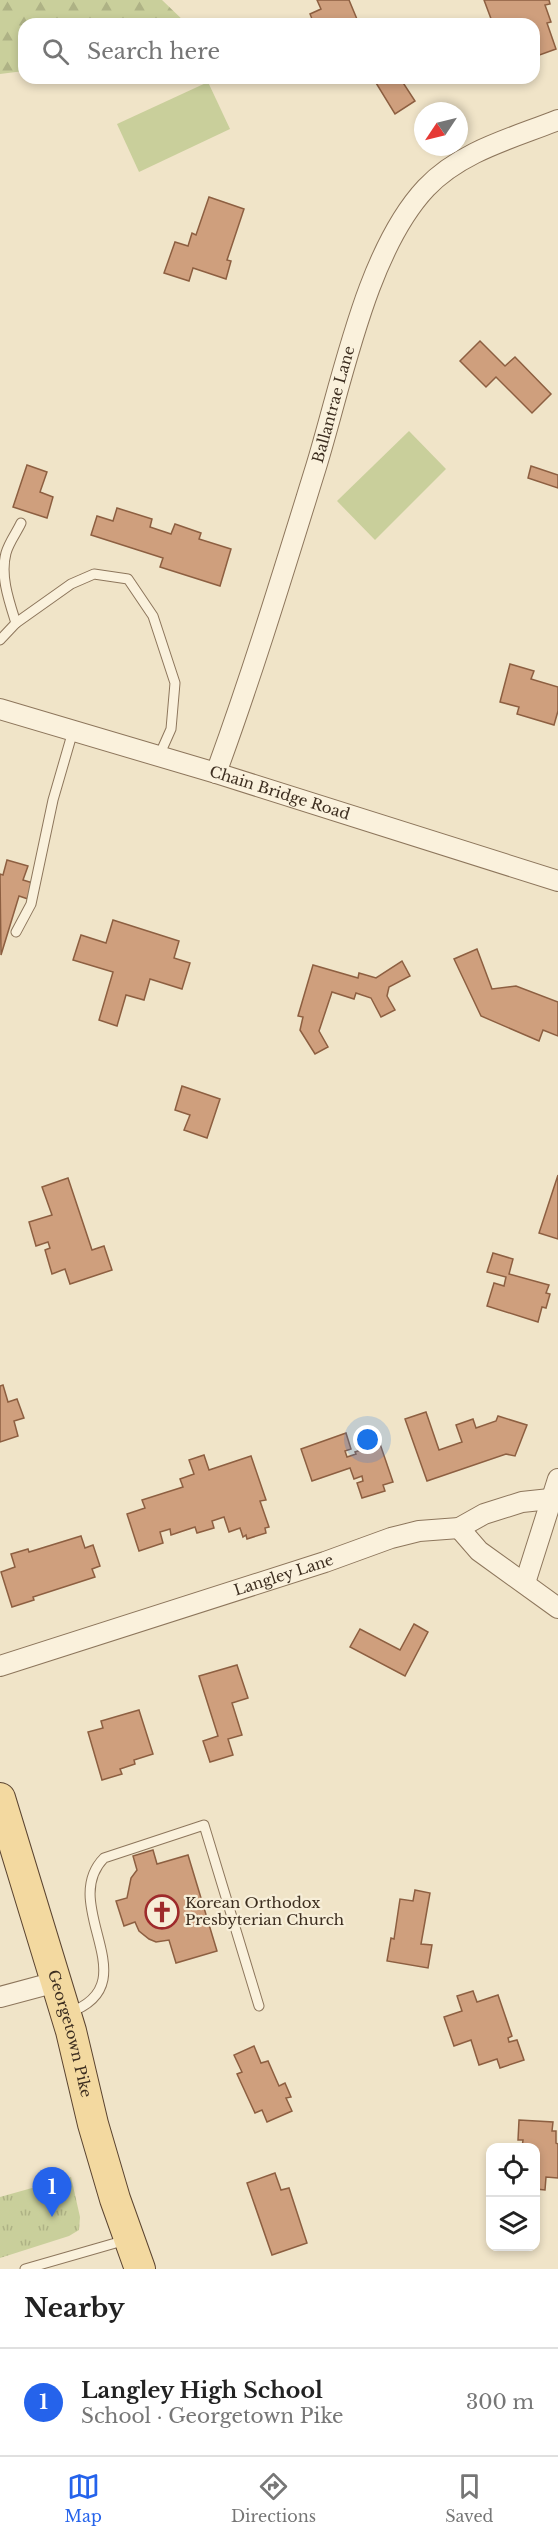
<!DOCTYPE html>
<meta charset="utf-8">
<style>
body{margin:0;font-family:"Libre Baskerville",serif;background:#f6f6f6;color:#222}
.controls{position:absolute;right:18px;bottom:18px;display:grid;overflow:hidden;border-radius:12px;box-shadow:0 3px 9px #0003}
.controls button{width:54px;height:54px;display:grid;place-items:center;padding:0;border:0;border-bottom:2px solid #e0e0e0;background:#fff;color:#222;font:30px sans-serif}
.compass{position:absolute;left:414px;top:102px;width:54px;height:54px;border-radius:50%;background:#fff;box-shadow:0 3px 9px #0003;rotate:235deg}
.you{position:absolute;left:368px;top:1440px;width:21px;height:21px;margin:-15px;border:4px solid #fff;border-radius:50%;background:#1a73e8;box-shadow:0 0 0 9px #1a73e833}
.badge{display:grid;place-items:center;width:39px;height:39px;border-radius:50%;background:#2563eb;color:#fff;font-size:20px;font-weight:700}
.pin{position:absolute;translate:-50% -50px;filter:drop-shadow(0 2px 3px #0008)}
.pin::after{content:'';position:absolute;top:32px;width:21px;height:18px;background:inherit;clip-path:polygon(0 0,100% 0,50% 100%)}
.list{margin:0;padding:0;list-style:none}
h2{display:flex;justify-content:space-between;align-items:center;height:78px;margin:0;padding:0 24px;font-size:26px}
h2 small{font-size:20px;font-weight:400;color:#767676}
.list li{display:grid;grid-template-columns:39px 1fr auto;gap:18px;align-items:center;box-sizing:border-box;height:108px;padding:0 24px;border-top:2px solid #e0e0e0}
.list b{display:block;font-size:22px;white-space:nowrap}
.list p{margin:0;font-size:20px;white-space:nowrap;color:#767676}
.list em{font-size:20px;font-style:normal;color:#767676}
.icon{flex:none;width:33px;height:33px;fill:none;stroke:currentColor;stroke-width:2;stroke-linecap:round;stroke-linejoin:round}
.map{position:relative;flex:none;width:558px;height:2269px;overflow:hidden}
.search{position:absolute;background:#fff;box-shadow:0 3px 9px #0003;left:18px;right:18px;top:18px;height:66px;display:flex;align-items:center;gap:15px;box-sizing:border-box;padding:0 21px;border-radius:18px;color:#767676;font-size:22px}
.sheet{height:186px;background:#fff}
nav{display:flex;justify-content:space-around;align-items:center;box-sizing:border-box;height:84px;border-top:2px solid #e0e0e0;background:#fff;font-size:16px;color:#767676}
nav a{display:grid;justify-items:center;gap:3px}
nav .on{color:#2563eb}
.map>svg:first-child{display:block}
</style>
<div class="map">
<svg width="558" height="2269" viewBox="0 0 558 2269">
<defs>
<pattern id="grass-tufts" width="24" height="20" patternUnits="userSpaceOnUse" patternTransform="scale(1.5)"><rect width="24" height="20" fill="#c9cf9b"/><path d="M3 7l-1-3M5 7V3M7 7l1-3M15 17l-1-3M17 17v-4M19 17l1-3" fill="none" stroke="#aeb285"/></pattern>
<pattern id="forest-firs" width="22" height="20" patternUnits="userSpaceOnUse" patternTransform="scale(1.5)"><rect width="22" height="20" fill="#c9cf9b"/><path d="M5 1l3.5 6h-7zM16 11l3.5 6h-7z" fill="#aeb285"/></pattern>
</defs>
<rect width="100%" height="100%" fill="#f0e4c8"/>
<polygon fill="url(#grass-tufts)" points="71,2177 80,2217 79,2230 69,2236 0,2258 0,2197"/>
<polygon fill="url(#forest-firs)" points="0,0 162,0 187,24 24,24 24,71 0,74"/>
<g fill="#c9cf9b">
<polygon points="208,82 230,129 139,172 117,124"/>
<polygon points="409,431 446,469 375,540 337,501"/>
</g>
<g fill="#cf9f7d" stroke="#8d5f41" stroke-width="1.5">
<polygon points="317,0 349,0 359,24 327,24 326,22 314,24 310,14 321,9"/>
<polygon points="484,0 549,0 550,4 545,5 551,22 547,23 556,49 534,57 534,24 507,24 506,21 493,24"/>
<polygon points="373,78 400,78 415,101 395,114"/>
<polygon points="209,197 244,209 227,260 231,261 226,279 193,268 189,281 164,273 175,242 188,246 192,233 196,235"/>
<polygon points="480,341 505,366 515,357 551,394 532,413 496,377 486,387 460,361"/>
<polygon points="27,465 47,472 40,492 53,497 47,518 13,507"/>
<polygon points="531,466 558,475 558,488 528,478"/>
<polygon points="117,508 152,519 150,527 171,534 175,524 201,533 199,539 231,549 220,586 160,567 163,558 91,535 97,516 113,521"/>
<polygon points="510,664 534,671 531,679 558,687 558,711 554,725 517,714 519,707 500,702"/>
<polygon points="7,860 28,866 23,880 33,883 28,899 19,896 1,955 0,874 3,875"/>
<polygon points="113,920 179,941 174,958 190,963 182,989 150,979 144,1000 126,995 117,1026 99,1020 113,972 73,960 81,935 106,943"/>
<polygon points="477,949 492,989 516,986 558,1002 558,1036 543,1030 539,1041 481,1016 454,959"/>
<polygon points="402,961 410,976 389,987 387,996 395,1010 381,1017 371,998 356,993 354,999 332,992 319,1031 328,1047 315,1054 300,1030 303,1017 298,1016 313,965 358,978 359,973 376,978"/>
<polygon points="182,1086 220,1099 207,1138 184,1130 190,1115 175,1110"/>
<polygon points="558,1175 558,1239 539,1233"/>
<polygon points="68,1178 92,1250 104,1246 112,1270 70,1284 65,1269 52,1274 45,1250 50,1248 48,1242 36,1246 29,1222 52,1215 42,1187"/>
<polygon points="493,1253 513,1259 509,1274 549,1285 546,1293 550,1294 546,1308 542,1307 538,1322 487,1306 494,1283 504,1286 506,1277 487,1272"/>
<polygon points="3,1385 8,1402 17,1399 24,1418 14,1421 18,1436 0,1442 0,1386"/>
<polygon points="426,1412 439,1450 462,1442 456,1425 473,1419 476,1428 496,1421 498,1416 527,1425 515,1456 506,1454 427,1481 405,1419"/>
<polygon points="346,1433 351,1449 345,1451 347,1457 356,1454 355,1452 369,1447 367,1442 378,1438 393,1482 383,1485 385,1491 362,1498 357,1483 363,1481 362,1476 354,1479 350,1468 312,1481 301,1449"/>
<polygon points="204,1455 209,1470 251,1456 266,1500 260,1501 269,1527 265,1528 266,1533 247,1539 246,1535 243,1537 240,1528 229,1532 224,1517 212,1521 214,1528 197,1533 195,1527 171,1535 170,1529 160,1532 163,1543 139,1551 127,1514 145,1508 142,1500 183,1487 180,1479 194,1474 189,1460"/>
<polygon points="81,1536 85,1548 93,1545 100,1566 92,1569 95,1577 33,1597 34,1600 12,1607 1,1572 15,1567 11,1554 28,1549 29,1552"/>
<polygon points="414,1624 428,1632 405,1676 350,1647 360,1629 400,1650"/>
<polygon points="237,1665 248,1698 232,1703 242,1735 228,1739 233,1755 210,1762 203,1741 218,1736 199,1676"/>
<polygon points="139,1710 153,1754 134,1760 135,1764 120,1769 122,1774 102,1780 88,1732 103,1728 101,1721"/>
<polygon points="153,1850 157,1864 188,1855 217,1951 176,1963 169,1940 156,1942 149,1939 139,1931 135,1922 124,1926 116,1901 127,1898 131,1878 137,1870 133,1856"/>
<polygon points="415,1890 430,1893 421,1944 432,1945 428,1968 387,1961 391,1938 394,1939 400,1899 413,1901"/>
<polygon points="473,1991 477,2002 498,1995 512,2036 508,2038 509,2042 517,2040 524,2060 500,2068 497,2059 479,2065 471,2040 454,2046 444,2017 462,2011 457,1996"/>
<polygon points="254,2046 261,2063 268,2061 279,2086 285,2083 291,2097 286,2098 292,2111 267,2122 262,2110 255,2113 237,2074 242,2072 234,2055"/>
<polygon points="519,2120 553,2122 552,2131 556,2131 556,2143 558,2144 558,2178 546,2177 545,2190 536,2189 536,2148 522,2148 523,2140 518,2140"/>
<polygon points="275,2173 281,2190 289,2188 307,2243 272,2255 247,2183"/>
</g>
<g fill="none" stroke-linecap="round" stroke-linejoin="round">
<g stroke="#8d765c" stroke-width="11">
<g id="service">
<polyline points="16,623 71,584 94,574 128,579 153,616 175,683 171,729 159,756"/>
<path d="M0,640L16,623C9,601 0,576 6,553C9,542 17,532 21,523"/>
<polyline points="16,932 31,904 53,800 73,731"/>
<path d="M68,2013C151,1984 57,1906 104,1858L204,1825L259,2006"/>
<polyline points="25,2269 126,2240"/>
</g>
</g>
<g stroke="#8d765c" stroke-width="22">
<g id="minor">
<path id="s1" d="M0,709L216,773L558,881"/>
<path id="s2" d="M216,773C253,672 284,570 316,467C342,383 366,252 426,188C461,151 513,138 558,120"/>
<polyline points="459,1528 479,1551 558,1608"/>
<polyline points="525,1583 558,1479"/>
<path id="s3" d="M0,1666L325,1562L391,1538L419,1531L459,1528L484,1514L522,1502L550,1499"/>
<polyline points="0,1997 56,1982"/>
</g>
</g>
<g stroke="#5b4430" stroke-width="32">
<g id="primary">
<path id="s4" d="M0,1798L71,2031L93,2124L115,2199L140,2269"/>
</g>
</g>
<use href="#service" stroke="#faf1dc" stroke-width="9"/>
<use href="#minor" stroke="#faf1dc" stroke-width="20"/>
<use href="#primary" stroke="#f3d9a0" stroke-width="30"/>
</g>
<defs>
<g id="church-ring" transform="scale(1.725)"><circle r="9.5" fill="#f7eed8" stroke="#9e2a2b" stroke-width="1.5"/><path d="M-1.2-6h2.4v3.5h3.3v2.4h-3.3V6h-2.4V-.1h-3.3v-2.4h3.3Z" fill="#9e2a2b"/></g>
</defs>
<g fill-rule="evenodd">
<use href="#church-ring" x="162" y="1912"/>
</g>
<g text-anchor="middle" stroke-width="4.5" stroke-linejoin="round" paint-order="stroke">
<g font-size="15" fill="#3d2e20" stroke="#f7eed8">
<text dy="5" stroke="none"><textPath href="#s2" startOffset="387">Ballantrae Lane</textPath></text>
<text dy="5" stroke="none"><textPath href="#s1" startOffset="292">Chain Bridge Road</textPath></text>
<text dy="5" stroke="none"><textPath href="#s3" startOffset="298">Langley Lane</textPath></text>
<text dy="5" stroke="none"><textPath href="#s4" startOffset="246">Georgetown Pike</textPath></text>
</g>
<g font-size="15" fill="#3d2e20" stroke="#f7eed8" text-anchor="start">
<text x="185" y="1908">Korean Orthodox<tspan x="185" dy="17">Presbyterian Church</tspan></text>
</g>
</g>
</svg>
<div class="controls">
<button><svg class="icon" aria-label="locate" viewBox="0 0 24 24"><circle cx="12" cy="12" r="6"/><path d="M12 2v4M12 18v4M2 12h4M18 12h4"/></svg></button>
<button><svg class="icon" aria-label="layers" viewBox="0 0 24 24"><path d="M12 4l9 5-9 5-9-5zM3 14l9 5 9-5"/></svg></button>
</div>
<svg class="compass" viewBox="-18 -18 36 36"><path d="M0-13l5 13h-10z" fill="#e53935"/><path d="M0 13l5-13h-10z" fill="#767676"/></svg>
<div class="you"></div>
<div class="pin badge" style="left:52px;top:2217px">1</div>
<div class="search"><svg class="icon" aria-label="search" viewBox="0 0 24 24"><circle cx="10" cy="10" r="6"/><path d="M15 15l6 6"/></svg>Search here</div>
</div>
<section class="sheet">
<h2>Nearby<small></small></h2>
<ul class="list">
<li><span class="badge">1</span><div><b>Langley High School</b><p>School · Georgetown Pike</p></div><em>300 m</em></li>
</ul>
</section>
<nav>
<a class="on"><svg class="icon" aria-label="map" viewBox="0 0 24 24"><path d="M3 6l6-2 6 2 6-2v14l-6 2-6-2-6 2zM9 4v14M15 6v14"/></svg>Map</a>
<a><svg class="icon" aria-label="directions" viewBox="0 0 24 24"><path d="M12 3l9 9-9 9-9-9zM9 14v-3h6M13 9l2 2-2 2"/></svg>Directions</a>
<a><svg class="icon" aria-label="saved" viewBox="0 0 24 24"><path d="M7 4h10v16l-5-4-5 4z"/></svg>Saved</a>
</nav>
